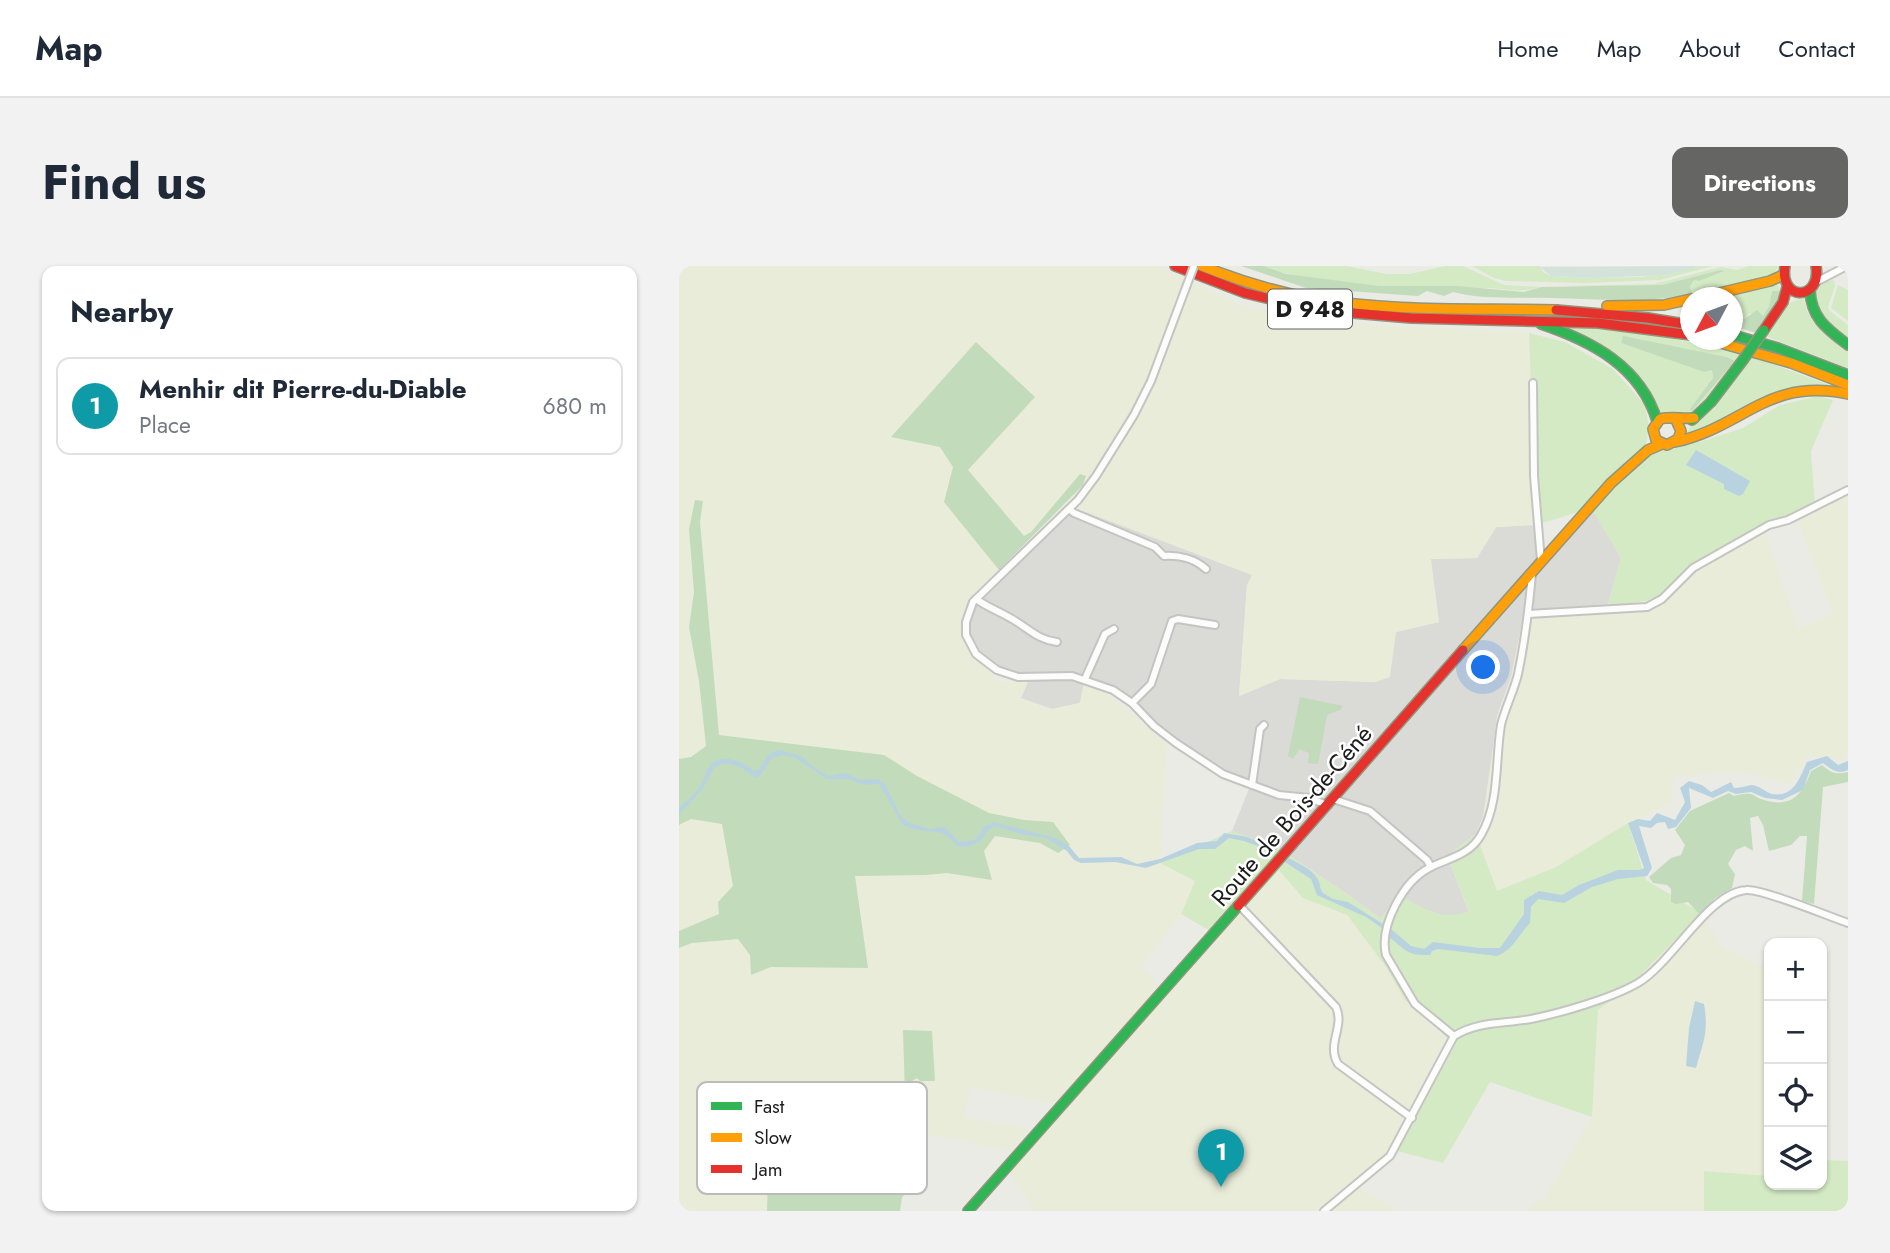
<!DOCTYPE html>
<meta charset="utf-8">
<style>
body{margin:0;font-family:Jost,sans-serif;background:#f2f2f3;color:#1f2937}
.controls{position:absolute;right:21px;bottom:21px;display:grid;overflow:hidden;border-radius:14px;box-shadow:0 2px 5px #0004}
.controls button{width:63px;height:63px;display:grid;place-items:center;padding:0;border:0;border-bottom:2px solid #e0e1e3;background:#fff;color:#1f2937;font:35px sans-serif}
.compass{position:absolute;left:1001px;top:21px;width:63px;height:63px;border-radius:50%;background:#fff;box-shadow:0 2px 5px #0004;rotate:229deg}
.you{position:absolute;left:805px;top:402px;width:24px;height:24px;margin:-18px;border:5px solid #fff;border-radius:50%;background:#1a73e8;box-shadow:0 0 0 10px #1a73e833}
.badge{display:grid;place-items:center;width:46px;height:46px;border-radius:50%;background:#656563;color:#fff;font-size:23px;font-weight:700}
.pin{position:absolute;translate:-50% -58px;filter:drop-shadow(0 2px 4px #0008)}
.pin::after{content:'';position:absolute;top:37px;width:24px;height:21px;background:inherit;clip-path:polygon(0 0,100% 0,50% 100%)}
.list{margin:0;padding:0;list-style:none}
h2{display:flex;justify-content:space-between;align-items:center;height:91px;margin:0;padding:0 28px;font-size:30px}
h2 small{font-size:23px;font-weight:400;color:#747a83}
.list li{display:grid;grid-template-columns:46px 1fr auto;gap:21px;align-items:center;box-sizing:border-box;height:98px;margin:0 14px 14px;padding:0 14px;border:2px solid #e0e1e3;border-radius:14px}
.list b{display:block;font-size:26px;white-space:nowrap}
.list p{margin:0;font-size:23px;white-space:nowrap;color:#747a83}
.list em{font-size:23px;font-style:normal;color:#747a83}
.icon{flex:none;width:38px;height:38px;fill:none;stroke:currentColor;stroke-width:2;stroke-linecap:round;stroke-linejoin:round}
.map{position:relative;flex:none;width:1169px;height:945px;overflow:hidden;border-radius:14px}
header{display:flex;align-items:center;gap:42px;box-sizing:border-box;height:98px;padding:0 35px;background:#fff;border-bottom:2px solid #e0e1e3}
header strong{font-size:33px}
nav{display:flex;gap:38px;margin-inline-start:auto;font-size:24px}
.intro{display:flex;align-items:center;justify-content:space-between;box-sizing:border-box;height:168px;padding:0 42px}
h1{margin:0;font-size:49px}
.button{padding:18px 32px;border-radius:14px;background:#656563;color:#fff;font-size:24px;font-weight:700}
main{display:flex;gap:42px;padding:0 42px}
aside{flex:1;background:#fff;border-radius:14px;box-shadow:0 2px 5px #0004}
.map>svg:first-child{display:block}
</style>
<header>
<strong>Map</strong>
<nav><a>Home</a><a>Map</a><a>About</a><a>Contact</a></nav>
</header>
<div class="intro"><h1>Find us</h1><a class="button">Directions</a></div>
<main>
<aside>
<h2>Nearby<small></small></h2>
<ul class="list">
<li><span class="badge" style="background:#0f9aa8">1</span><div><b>Menhir dit Pierre-du-Diable</b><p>Place</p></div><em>680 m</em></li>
</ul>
</aside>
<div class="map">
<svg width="1169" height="945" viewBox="0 0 1169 945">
<rect width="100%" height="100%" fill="#ebebe6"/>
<polygon fill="#dadad7" points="912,241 942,292 928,342 832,411 818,450 814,481 814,512 804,551 797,568 768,590 790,646 770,651 747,644 718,629 702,653 668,628 599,582 553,565 573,515 543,503 507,480 481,462 452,432 436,421 406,411 401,437 373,443 342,432 349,416 341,408 326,407 296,381 288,360 297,337 388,250 399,243 574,309 568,319 560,430 601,413 697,416 717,366 760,356 751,293 798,292 817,261 857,259 860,294"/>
<g fill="#e9ecd9">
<polygon points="0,0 480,0 565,40 651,56 850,67 854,259 817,261 798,292 752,293 760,356 717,366 711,411 697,416 601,413 560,430 568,319 573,309 399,243 388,250 297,337 288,361 296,381 306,389 316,416 349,416 340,433 373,443 401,437 406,413 447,442 488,479 481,597 516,615 500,651 463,700 481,722 377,839 291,821 285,851 350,863 332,885 224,863 221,921 90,904 88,945 0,945"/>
<polygon points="1169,227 1169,488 1164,494 1129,489 1111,518 1061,506 995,510 993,537 949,557 881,599 818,625 797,568 804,551 814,481 832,411 844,351 979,332 1026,292 1086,264 1119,362 1154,349 1118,252"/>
<polygon points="600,603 624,632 668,649 707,701 726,734 767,773 705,892 674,919 723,945 350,945 352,938 330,906"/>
<polygon points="1021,649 1045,682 1090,702 1090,910 1026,905 1025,945 846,945 866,931 913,851 919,745"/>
</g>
<g fill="#d3eac4" fill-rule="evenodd">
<path d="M585,0H668L708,8H731L766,0H784L825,19L863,21C839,28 828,22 805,22C738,21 647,25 585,0Z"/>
<polygon points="793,0 861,0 864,6 872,10 917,12 963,11 1023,0 1034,0 981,14 906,17 826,15 815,12"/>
<polygon points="1069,0 1100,0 1093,11 1011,30 1011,20 1015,13 1020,15 1044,5 983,19 921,21 884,20 975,18 1042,1 1058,4"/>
<polygon points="1155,14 1156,20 1149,41 1151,45 1169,59 1169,74 1140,51 1135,28 1145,16"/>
<polygon points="1099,18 1102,30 1099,34 1100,25 1093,25 1090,40 1083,51 1071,47 1065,53 1054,51 1054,32 1033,32"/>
<polygon points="1159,19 1169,24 1169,55 1152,42"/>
<path d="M1125,33L1128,45L1169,84V102L1089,71V66C1100,50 1104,34 1125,33Z"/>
<path d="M881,59L982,70L1063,88C1054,101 1027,142 1014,149C1004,154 991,147 981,146L971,127ZM944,71L1048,91L1056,95L1013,145L1012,143L1034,112L1033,104L1025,106L942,77Z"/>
<polygon points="850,67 886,76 934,103 966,139 970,162 964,195 981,183 1021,176 1064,162 1101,139 1140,130 1154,134 1132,185 1136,240 1026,292 979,332 928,342 942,292 912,242 857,259"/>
<polygon points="1072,90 1150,119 1115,123 1036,161 1004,172 1012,160 1032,143"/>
<path d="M949,557L967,614L1022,647L950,721L919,744L913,851L811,816L764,897L718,885L776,779L726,734L707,701L668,649L624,632L600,604L540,670L502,648L516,615L481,597L553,565L599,582L668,628L702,653L718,629C745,641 760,656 790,645L768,590L797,568L818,625L877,601Z"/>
<polygon points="1144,894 1169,895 1169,945 1025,945 1025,905 1090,910 1090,919 1143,919"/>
</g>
<g fill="#c2dbbb">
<path d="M562,0H585L607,8L700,20H778L845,26L863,21L983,19L1042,4L1045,5L1020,15L1015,14L1011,20L1013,28C967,38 919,33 872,32C840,31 805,34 774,26L765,30L748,25L739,30L627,22Z"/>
<polygon points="1093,25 1101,25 1099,34 1077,67 1054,60 1054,52 1065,53 1078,44 1084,50 1090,40"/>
<polygon points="944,70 1048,91 1056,95 1013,145 1011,143 1034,112 1033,104 1025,106 942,77"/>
<polygon points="297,76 356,131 289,204 345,270 352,266 401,208 407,210 404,219 320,304 265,236 274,201 261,181 212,171"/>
<polygon points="16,234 24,235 21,256 40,469 205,489 238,510 310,547 345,554 374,556 391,579 379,587 361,577 316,570 305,585 313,614 268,607 247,609 176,610 189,702 92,701 72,709 71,689 59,673 13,677 0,682 0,665 40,648 39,636 54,620 43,558 12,553 0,559 0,493 12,491 27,480 20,415 10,361 15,326 10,263"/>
<polygon points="621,431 664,440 661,444 648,449 639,498 629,497 630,487 620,483 614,493 609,490"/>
<path d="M1143,499C1152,507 1157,509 1169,506V516L1144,521L1135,638L1123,635L1128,570H1121L1112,579L1090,585L1084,559L1079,550L1071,552L1074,585L1066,580L1057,584L1049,598L1056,608L1053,622L1036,632L1021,649L1009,636L997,638L992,636V623L988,619L974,617L970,611L992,592L1002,589L1006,579L996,564L1011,545L1050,527L1055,530C1059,529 1067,527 1071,528C1075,528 1078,532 1082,533C1111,543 1123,530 1132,505Z"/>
<polygon points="224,764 253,765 256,815 241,815 238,812 233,815 230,925 223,931 221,945 88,945 89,908 223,923 226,829"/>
</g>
<polygon fill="#d3e3dc" points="1023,0 985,9 917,12 872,10 861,1"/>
<g fill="#b9d2df">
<polygon points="1017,184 1071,215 1064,228 1060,230 1045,223 1045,218 1007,199"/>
<path d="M101,484L122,490L136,502L149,510L166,507L182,514L199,513L206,518L222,550L230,557L251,563L266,561L280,576L296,574L305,561L314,556L377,572L390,580L400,592L442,591L458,598L481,593L518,577L538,575L545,567L568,571L598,583L595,586L565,575L550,572L536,583H520L467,602L436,596L402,597L395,594L388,585L367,572L342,568L317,560C306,563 306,574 296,578C275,588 275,570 262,567C249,564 237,566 224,559L200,518L185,519L169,513H148L115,491L103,489L93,492L81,510L76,512L63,502L52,498H42L35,502L23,524L0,548V542C7,535 15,529 20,522C25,515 26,507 30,501C41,485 65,496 75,505L81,503C86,492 89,487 101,484Z"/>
<path d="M1148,490L1159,499L1169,495V504C1158,509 1152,503 1144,497L1131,504L1124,524L1103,534L1086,532L1072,526L1057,528L1049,525L1034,532L1010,522L1012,542L997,561L989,563L986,556L978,557L972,562L960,560L973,602L968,610L939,613L913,621L885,637L859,633L852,641L851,657C839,669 835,683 818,690L759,683L753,685L751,689C728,690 727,684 710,671L712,663L732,680L745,683L754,676L801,682H821L845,648V634L860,625L883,629L900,619L939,604H961L965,602L949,557L959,553L971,555L978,547L996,554L1006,536L1001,522L1010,515L1023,519L1032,526L1052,516L1055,522C1060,522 1067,520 1072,519C1080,519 1086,526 1093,528C1115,532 1121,511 1128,496Z"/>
<path d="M610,592C618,597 633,603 638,612C642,617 640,622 644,627L654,633L669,636L704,658L703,662L687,651L638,629L632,613L606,596Z"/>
<path d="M1016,735L1025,738C1030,767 1024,776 1017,802L1007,800L1010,762Z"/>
</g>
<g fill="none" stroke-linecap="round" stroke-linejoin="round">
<g stroke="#c4c4c2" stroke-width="10">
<g id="street">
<polyline points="1139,15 1168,0"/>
<polyline points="506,24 472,115 455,149 417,210 399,234 294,336 287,356 287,369 297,388 318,404 339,411 393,410 434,424 453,437 475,460 497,477 544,508 600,529 630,532 648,539"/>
<polyline points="854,117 855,210 862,295"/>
<path d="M390,243L395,247L476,281L485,290C500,289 516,293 527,303"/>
<path d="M297,333C309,342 325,347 338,356C352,365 361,374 378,376"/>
<polyline points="849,348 968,341 983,333 1014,302 1090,259 1109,254 1169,224"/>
<polyline points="406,413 426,368 435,363"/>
<polyline points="453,437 472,418 493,355 499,353 536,359"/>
<polyline points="573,519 581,463 585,459"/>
<polyline points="654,533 691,545 748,594 752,601"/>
<path d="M560,639L657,741C666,761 647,778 659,798L733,852"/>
<path d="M775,770L736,738L707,689C700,660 724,616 750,602C769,592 790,590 802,569C821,536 816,495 822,459C826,442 835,425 839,408C846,375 850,341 853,308"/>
<path d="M645,945L711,890L775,770C799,755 825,758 852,753C882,747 933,732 959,717C994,696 1029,627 1067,624C1082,622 1151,651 1169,657"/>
</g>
</g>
<g stroke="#90967e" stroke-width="12">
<g id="fast">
<path d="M1131,24C1132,52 1148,63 1169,79"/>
<path d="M862,58C913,75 962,101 978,155"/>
<polyline points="1054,69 1099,82 1169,109"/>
<polyline points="1013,154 1032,136 1064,94"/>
<polyline points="289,945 559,640"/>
</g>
</g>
<g stroke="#90967e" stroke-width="12">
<g id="slow">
<path d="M523,0C558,14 594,25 631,32C711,46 795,42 877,44"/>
<polyline points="1019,32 1091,15 1104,9"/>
<polyline points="928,40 985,39 1012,33"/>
<polyline points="1031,74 1112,97 1169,119"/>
<path d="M997,154L1002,165L999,173L988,179L977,174L974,163L981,153C992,150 1003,153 1015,152"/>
<path d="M996,176C1065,161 1088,111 1169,128"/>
<polyline points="784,384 932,217 969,184 983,178"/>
</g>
</g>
<g stroke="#90967e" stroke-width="12">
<g id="jam">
<polyline points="496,0 566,27 639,44 732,52 919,57 1012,69"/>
<path d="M1106,0C1100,36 1143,35 1137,0"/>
<polyline points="877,44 969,52 1012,59"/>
<polyline points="1085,64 1104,36 1108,21"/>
<polyline points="559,640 784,384"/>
</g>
</g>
<use href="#street" stroke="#fcfcfb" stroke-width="6"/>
<use href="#fast" stroke="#30b455" stroke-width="9"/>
<use href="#slow" stroke="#ff9f0a" stroke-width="9"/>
<use href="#jam" stroke="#e5322d" stroke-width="9"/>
<g stroke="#c4c4c2" stroke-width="10" stroke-linecap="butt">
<polyline id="street-bridge" points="506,24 515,0"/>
</g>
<g stroke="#90967e" stroke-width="12" stroke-linecap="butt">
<polyline id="fast-bridge" points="1064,94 1085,64"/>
</g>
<use href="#street-bridge" stroke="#fcfcfb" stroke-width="6"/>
<use href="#fast-bridge" stroke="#30b455" stroke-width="9"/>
</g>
<g text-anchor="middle" stroke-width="5" stroke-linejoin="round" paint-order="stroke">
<rect fill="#fff" stroke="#616161" stroke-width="2" x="589" y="23.5" width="84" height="39" rx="5"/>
<g font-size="23" font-weight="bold" fill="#1d1d1d">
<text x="631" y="51">D 948</text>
</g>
<g font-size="24" fill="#1d1d1d" stroke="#fff">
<text transform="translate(613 550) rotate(-49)" y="8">Route de Bois-de-Céné</text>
</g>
</g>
<rect x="18" y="816" width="230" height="112" rx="10" fill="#fff" stroke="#bbb" stroke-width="2"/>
<rect x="32" y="836" width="31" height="8" fill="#30b455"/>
<rect x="32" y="867" width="31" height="9" fill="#ff9f0a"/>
<rect x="32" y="899" width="31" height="8" fill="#e5322d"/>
<g font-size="19" fill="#1d1d1d">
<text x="75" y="847">Fast</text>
<text x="75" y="878">Slow</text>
<text x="75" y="910">Jam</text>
</g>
</svg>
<div class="controls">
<button>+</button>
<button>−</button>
<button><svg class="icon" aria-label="locate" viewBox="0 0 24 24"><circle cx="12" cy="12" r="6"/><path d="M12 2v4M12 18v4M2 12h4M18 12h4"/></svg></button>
<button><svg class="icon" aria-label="layers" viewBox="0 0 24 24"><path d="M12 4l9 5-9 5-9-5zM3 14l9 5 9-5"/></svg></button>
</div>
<svg class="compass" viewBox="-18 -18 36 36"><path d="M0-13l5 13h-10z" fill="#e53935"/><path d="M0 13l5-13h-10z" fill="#747a83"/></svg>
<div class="you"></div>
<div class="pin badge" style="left:542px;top:921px;background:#0f9aa8">1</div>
</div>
</main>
